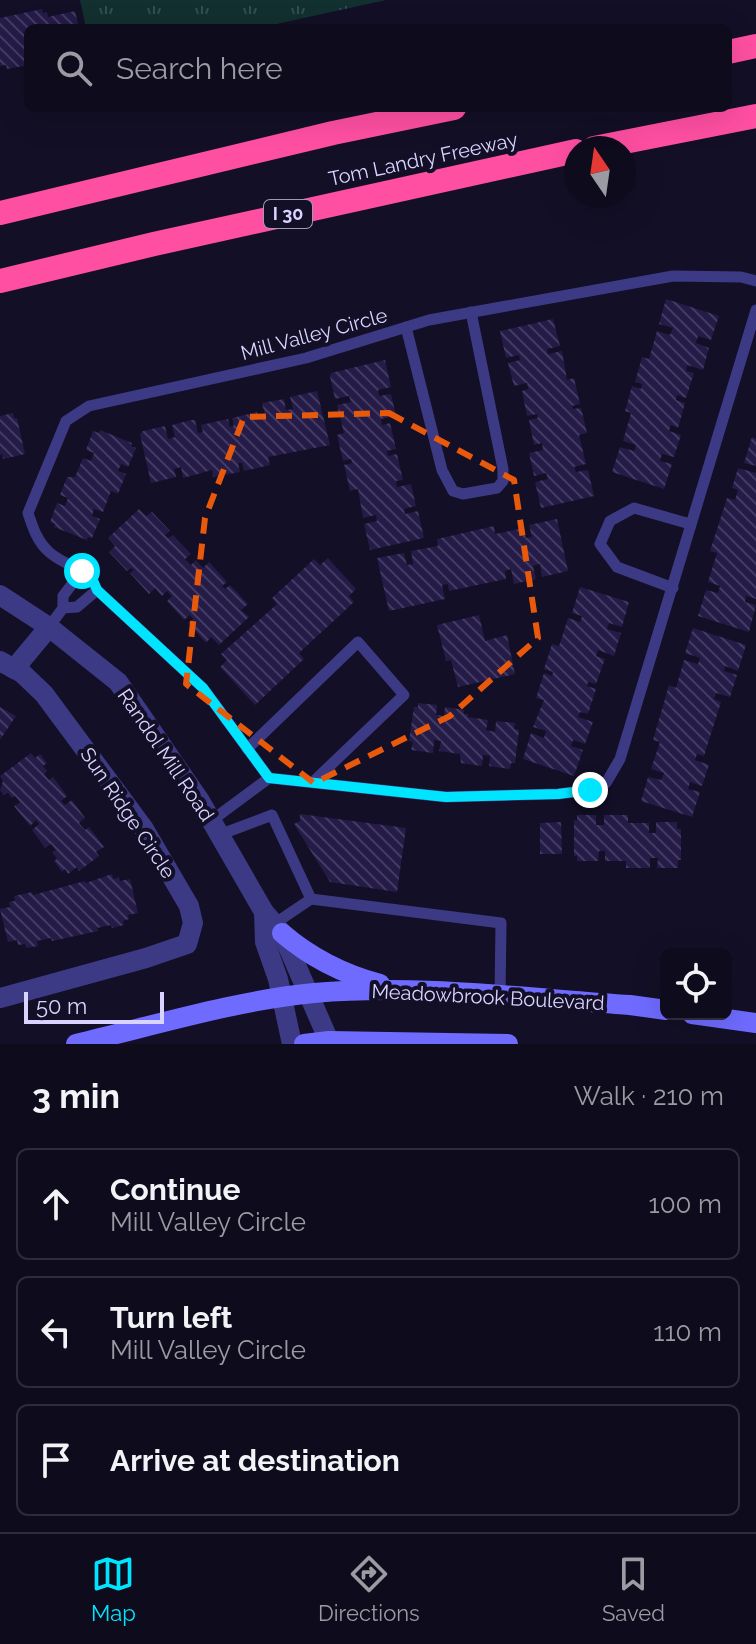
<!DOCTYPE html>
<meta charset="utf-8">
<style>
body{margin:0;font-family:Raleway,sans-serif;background:#1c1929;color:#f1f3f6}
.controls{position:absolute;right:24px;bottom:24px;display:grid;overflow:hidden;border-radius:12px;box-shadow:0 8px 32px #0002}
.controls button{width:72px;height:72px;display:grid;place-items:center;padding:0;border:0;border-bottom:2px solid #2e2b3b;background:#0e0b1c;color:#f1f3f6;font:40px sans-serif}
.compass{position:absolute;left:564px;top:136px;width:72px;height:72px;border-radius:50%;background:#0e0b1c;box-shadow:0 8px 32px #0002;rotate:347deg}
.scale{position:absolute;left:24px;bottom:20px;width:140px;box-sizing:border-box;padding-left:8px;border:4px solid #d9d4ff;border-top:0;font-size:22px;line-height:28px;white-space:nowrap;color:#d9d4ff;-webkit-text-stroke:6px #130f26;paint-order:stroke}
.stop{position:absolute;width:24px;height:24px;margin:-18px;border:6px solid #00e5ff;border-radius:50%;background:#fff}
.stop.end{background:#00e5ff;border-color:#fff;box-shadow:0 2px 8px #0008}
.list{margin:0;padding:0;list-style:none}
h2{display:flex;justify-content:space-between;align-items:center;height:104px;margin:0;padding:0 32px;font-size:34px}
h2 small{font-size:26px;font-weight:400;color:#9b9ba3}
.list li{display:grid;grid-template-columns:52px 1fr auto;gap:24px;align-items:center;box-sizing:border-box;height:112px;margin:0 16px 16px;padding:0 16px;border:2px solid #2e2b3b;border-radius:12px}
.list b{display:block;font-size:30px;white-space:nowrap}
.list p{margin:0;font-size:26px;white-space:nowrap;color:#9b9ba3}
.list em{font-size:26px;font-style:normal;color:#9b9ba3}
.icon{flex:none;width:44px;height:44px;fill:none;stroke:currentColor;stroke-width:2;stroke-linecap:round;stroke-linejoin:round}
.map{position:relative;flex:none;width:756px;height:1044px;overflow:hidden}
.search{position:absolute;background:#0e0b1c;box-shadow:0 8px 32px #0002;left:24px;right:24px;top:24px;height:88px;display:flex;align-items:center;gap:20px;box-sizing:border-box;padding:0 28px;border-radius:12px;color:#9b9ba3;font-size:30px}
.sheet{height:488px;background:#0e0b1c}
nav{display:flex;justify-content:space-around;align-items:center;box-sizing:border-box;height:112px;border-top:2px solid #2e2b3b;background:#0e0b1c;font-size:22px;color:#9b9ba3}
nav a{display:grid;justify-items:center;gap:4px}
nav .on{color:#00e5ff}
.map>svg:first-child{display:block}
</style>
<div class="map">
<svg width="756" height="1044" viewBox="0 0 756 1044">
<defs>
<pattern id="grass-tufts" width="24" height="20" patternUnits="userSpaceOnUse" patternTransform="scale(2)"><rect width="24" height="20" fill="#12302f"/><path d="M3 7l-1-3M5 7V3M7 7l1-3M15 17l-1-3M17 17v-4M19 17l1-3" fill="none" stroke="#344d4e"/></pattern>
<pattern id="building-back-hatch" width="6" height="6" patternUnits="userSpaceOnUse" patternTransform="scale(2)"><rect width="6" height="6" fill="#241b47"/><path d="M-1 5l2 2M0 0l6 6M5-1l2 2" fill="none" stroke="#433b63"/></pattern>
</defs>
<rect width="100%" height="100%" fill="#130f26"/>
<polygon fill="url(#grass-tufts)" points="80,0 386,0 258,28 86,28"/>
<g fill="url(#building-back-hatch)">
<polygon points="42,9 43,13 47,12 48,17 75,11 79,28 28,28 28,65 7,69 6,65 0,66 0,18"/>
<polygon points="666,299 719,316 711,340 698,336 696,343 709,348 703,370 687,365 686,371 694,373 686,398 677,395 676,400 685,403 678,428 671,425 669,431 681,435 674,457 662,454 660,461 672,464 664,489 612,472 620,447 634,451 636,445 623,441 631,413 625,411 632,386 641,389 642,384 635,382 642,357 649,359 657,331 670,335 673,328 659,324"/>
<polygon points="553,319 560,346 547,349 548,354 562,351 567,380 574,378 580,404 572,406 573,409 581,408 587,433 579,435 586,464 574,467 576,472 588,470 594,496 541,508 535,482 548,479 546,473 534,476 529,453 543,450 542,443 534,445 529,420 538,418 537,414 527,416 522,391 528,389 527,383 514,386 508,363 520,360 519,355 506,358 500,331"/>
<polygon points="385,360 391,387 378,390 379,396 391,394 396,416 381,419 382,425 390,423 396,449 387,451 388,456 397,454 403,480 396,481 397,487 411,484 416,506 404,509 405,514 418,511 424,538 370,550 364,524 377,521 376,515 363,518 358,489 350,491 344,465 352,463 351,459 343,461 337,435 344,433 337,405 351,402 349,396 335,399 330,376 331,373"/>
<polygon points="317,391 330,445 268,457 270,465 244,471 242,463 238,463 240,472 213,477 212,470 183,478 181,467 174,469 176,477 151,483 140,434 143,431 165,426 168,439 175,437 172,425 191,420 195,420 198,433 203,432 201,425 228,419 230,427 234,426 232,418 257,412 259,420 266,419 262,403 284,399 286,410 293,409 290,397"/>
<polygon points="13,413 14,418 17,418 25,454 3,459 2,454 0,455 0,416"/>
<polygon points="100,430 132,443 131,446 136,448 128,467 121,464 118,471 126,474 118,494 111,491 103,512 94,509 92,516 100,519 92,538 88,537 87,540 54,527 55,524 50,522 57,503 65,506 68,498 60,495 67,477 75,477 83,458 91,461 94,453 86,450 93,431 99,433"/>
<polygon points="752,437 756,439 756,466 744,463"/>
<polygon points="738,468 756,473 756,599 746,596 745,602 756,605 749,632 698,616 706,590 718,593 720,586 708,582 717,553 710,551 727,498 735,500 738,490 732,488"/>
<polygon points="139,509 146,516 152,512 170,531 165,535 168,538 173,535 191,554 185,559 191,565 196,560 203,568 209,562 227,582 222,586 225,589 230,585 248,604 241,610 249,617 219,645 211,637 206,643 188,623 193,619 190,615 184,620 167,601 172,596 167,591 162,596 155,588 149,594 130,573 134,570 131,568 127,571 109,552 115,546 108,538"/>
<polygon points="557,519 568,571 542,577 540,564 533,566 536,579 514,584 511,569 505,571 506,579 449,591 448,584 442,585 445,599 389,611 377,558 404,553 407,565 413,564 411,551 438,546 437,539 494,526 495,534 524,528 526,538 532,537 529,525"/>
<polygon points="328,558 356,589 349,596 354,602 299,653 304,659 255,705 220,667 227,660 221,654 277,604 272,598 314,559 320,565"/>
<polygon points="580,587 629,602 622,627 609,623 607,629 621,633 614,656 598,650 596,656 605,659 596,684 588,682 587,686 596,689 588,714 580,712 578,717 593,722 585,744 573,740 571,746 583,750 574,776 523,759 531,733 544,738 546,731 533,727 544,700 536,698 544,673 552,676 553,672 544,669 552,644 559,646 568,618 580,622 582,616 572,613"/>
<polygon points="479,615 485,641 507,635 515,674 458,687 451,660 446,661 437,625"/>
<polygon points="693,628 746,645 738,671 725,666 724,671 737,675 730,697 716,693 714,699 721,702 704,756 697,754 695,760 709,765 702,786 690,782 688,789 700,792 692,817 641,801 648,777 661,780 664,773 651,769 660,742 653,740 669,685 676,688 684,660 698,664 700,658 685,653"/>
<polygon points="418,703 437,705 436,715 444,716 445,707 464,710 464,714 468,714 468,717 488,720 486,730 495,732 496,721 515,723 514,729 519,730 515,763 511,763 510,769 489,766 490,756 483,755 482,766 461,763 460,754 439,751 441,741 434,740 433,753 411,750 413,742 409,741 414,707 418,707"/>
<polygon points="0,707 16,716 0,740"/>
<polygon points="31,753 35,758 40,754 47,763 43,766 47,771 44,774 49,780 53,777 67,796 61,801 65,805 72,800 85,818 79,823 85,830 89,827 104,847 96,852 99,856 79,871 77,867 68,874 65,869 62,872 54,861 57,859 52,852 56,850 51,844 45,848 32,830 39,824 36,820 30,826 14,806 20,802 15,796 12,798 8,793 4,795 0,790 3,781 0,776"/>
<polygon points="300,814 406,828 397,892 330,882 294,824 300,821"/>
<polygon points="577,815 596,815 596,825 604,825 604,815 628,815 628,823 649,823 649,833 656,833 656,822 677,822 677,829 681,829 681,860 678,860 678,868 657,868 658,858 650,858 650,868 626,868 626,861 605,861 605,851 599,851 598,861 577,861 577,856 574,856 574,820 577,821"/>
<polygon points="561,822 562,854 540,854 540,823"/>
<polygon points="112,874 113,879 119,877 120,881 130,879 138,913 128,915 129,919 123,921 124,925 112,928 111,925 97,928 98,931 52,941 51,938 37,941 38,946 26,948 25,944 18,945 17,940 8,942 0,909 10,907 9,902 15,901 14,896 32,892 33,895 85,881 86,883"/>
</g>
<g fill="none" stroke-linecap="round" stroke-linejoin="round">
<g stroke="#3d3a85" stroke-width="11">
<polyline points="406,327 442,470 453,491 463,494 497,488 503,481 503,469 471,312"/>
<polyline points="673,588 617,567 600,544 610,521 634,508 690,524"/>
<polyline points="63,608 77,607 97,590"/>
<polyline points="49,627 63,608 63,596 82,571"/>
<polyline points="247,749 358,642 404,695 313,782"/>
<path d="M269,778L203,688L97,590C86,565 67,568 49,552C37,541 33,528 28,513L66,421L89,406L306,358L429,320L673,276L741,277L756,281"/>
<polyline points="211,821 269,778 446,797 558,794 590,790 606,783 620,759 756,310"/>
<polyline points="219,835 272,815 311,899"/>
<polyline points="274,924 311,899 501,923 500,996"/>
</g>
<g stroke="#3d3a85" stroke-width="20">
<polyline points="0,661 22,673 44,694 144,829 189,906 193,923 187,944 146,958 0,998"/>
<polyline points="14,669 49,627"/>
</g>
<g stroke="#3d3a85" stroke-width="20">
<polyline points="0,595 49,627 118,682 200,801 264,912 282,933 329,1041"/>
<polyline points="264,912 265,942 278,979 292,1044"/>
</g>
<g stroke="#6f6bff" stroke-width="20">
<path d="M282,933C311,958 343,974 380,984"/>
<polyline points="692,1014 756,1023"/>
<path d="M76,1044C152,1026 238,1000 314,993C419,984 525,998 630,1005L666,1010"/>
<polyline points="304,1044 329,1041 508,1044"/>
</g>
<g stroke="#ff4fa3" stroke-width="24">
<polyline points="728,52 756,46"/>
<polyline points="594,148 756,116"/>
<polyline points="0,213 333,133 454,108"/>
<polyline points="0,281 154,244 576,151"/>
</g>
</g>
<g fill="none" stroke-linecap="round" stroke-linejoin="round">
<polyline stroke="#00e5ff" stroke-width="10" points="82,571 92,578 97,590 203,688 269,778 446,797 558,794 590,790"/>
</g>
<path fill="none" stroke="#e8590c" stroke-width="6" stroke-dasharray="16 10" stroke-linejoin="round" d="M389,413L514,480L538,638L450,716L314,783L186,684L205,518L244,417Z"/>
<g text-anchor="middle" stroke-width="8" stroke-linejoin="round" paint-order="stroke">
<rect fill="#130f26" stroke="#9e99be" stroke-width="2" x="264" y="200" width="48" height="28" rx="6"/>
<g font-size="18" font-weight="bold" fill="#d9d4ff">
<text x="288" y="220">I 30</text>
</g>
<g font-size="20" fill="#d9d4ff" stroke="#130f26">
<text transform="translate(423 159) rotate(-12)" y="7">Tom Landry Freeway</text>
<text transform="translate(314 334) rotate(-15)" y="7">Mill Valley Circle</text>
<text transform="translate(166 755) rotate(56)" y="7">Randol Mill Road</text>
<text transform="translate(128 813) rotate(56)" y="7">Sun Ridge Circle</text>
<text transform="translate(488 997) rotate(3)" y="7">Meadowbrook Boulevard</text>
</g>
</g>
</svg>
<div class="controls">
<button><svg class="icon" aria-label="locate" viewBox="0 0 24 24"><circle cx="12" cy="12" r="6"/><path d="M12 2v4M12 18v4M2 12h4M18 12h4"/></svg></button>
</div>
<svg class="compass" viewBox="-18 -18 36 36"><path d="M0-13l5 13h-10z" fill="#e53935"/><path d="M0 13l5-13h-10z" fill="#9b9ba3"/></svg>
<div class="scale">50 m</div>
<div class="stop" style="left:82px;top:571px"></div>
<div class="stop end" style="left:590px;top:790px"></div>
<div class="search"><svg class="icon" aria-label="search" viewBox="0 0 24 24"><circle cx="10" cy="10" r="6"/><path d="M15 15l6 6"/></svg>Search here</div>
</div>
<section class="sheet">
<h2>3 min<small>Walk · 210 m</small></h2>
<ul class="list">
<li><svg class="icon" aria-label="ahead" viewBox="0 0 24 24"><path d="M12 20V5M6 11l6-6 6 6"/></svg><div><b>Continue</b><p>Mill Valley Circle</p></div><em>100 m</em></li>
<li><svg class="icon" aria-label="left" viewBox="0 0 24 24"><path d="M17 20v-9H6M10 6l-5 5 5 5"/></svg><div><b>Turn left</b><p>Mill Valley Circle</p></div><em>110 m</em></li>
<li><svg class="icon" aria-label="arrive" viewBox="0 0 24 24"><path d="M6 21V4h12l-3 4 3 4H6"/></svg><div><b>Arrive at destination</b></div></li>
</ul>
</section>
<nav>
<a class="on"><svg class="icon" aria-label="map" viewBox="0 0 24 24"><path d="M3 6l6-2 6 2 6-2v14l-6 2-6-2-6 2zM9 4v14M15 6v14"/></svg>Map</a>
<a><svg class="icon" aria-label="directions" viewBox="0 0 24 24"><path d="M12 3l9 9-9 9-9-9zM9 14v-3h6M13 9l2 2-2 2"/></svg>Directions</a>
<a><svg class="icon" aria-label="saved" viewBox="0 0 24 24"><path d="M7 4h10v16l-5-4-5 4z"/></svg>Saved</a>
</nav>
